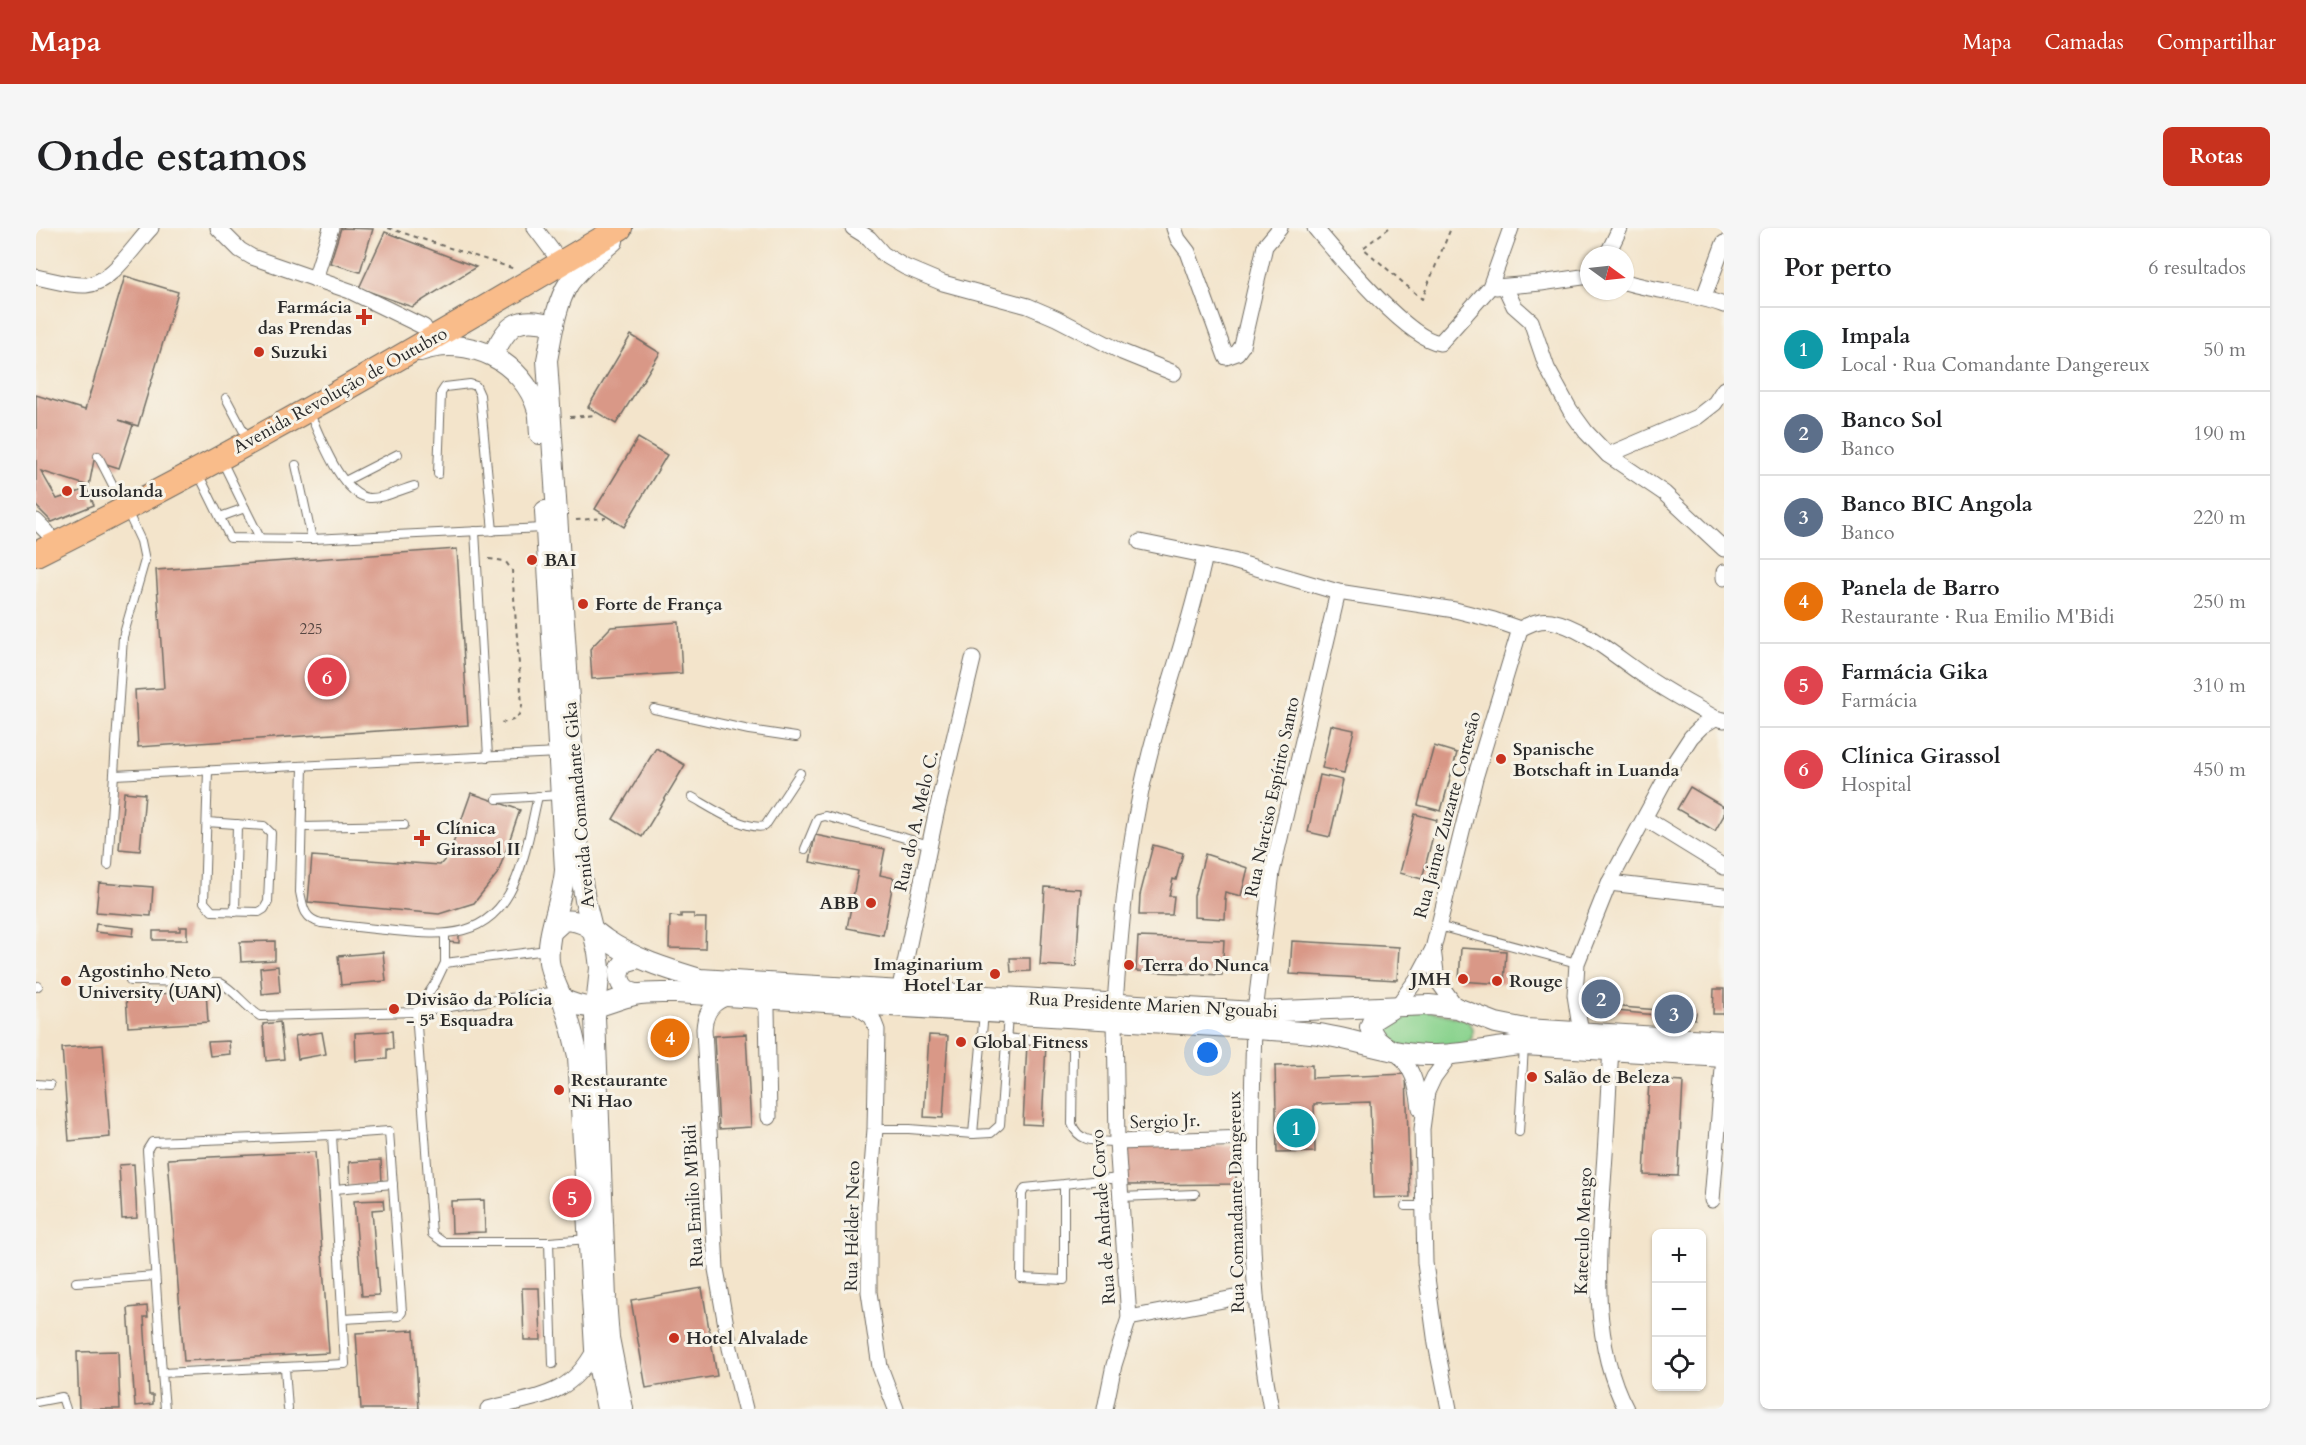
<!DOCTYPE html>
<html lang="pt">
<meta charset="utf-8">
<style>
body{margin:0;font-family:Cardo,serif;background:#f6f6f6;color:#202124}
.controls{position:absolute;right:18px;bottom:18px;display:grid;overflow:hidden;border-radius:9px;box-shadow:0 2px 4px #0004}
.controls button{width:54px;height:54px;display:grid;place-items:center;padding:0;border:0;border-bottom:2px solid #e0e0e0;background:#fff;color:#202124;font:30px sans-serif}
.compass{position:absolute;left:1544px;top:18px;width:54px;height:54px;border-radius:50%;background:#fff;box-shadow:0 2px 4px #0004;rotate:105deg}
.you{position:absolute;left:1172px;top:825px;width:21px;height:21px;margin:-15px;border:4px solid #fff;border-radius:50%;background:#1a73e8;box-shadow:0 0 0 9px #1a73e833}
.badge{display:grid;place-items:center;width:39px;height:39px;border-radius:50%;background:#c8321e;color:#fff;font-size:20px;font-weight:700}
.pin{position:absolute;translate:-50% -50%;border:3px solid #fff;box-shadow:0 2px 6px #0006}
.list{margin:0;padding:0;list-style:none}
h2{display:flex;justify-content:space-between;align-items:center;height:78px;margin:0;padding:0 24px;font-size:26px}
h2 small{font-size:20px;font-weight:400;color:#757577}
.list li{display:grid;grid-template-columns:39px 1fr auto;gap:18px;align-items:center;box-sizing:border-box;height:84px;padding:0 24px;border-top:2px solid #e0e0e0}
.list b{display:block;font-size:22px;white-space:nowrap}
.list p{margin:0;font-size:20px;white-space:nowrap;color:#757577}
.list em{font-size:20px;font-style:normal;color:#757577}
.icon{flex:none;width:33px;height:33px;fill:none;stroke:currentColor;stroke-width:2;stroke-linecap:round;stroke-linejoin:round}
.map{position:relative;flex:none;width:1688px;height:1181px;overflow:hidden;border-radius:9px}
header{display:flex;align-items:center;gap:36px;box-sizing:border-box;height:84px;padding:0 30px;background:#c8321e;color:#fff}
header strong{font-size:28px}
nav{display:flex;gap:33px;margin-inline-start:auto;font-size:21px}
.intro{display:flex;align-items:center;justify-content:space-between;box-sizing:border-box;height:144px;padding:0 36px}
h1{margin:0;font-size:42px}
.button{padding:15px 27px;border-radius:9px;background:#c8321e;color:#fff;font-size:21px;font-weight:700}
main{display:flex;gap:36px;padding:0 36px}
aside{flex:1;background:#fff;border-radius:9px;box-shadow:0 2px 4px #0004}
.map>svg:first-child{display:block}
</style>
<header>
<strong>Mapa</strong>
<nav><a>Mapa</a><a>Camadas</a><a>Compartilhar</a></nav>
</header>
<div class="intro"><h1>Onde estamos</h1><a class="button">Rotas</a></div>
<main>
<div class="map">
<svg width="1688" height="1181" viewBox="0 0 1688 1181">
<rect width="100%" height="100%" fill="#f7f3e8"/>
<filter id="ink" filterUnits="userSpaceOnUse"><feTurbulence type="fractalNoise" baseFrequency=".0167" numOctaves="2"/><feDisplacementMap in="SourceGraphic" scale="12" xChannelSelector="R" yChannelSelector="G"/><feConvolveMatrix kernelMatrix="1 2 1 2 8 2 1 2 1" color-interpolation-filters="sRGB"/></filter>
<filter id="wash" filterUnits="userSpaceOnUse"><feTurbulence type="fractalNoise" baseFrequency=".008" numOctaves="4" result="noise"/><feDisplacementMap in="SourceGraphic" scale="24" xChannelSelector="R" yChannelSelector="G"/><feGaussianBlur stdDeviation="1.35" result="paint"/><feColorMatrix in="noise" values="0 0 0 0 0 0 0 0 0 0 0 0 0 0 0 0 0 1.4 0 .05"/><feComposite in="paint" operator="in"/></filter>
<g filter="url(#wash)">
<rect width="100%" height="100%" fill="#f3e4cb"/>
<polygon fill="#8ad38e" stroke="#5a7f5c" stroke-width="1.5" points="1379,779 1431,792 1436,800 1436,810 1425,820 1363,821 1338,796"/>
<g id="blocks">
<g fill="#d99887">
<polygon points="305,0 337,1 324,44 294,35"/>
<polygon points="349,4 440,39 376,79 323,60"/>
<polygon points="89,48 142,64 102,198 83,192 97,197 83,240 58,232 53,258 5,243 21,271 51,261 58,277 16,294 0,278 0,167 49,182"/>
<polygon points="595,107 624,125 580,196 552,179"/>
<polygon points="602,210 631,227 588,299 559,281"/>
<polygon points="421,321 432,497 102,519 99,462 128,460 120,342"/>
<polygon points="643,394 646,445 556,451 554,421 575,399"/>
<polygon points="1295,497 1318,502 1308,545 1286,540"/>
<polygon points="1398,518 1421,525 1405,583 1382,577"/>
<polygon points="620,520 649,537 606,609 577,591"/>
<polygon points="1284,547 1307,552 1294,609 1272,604"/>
<polygon points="1654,559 1688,579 1688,587 1679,603 1641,581"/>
<polygon points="88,564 109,566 104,623 83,621"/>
<polygon points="435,565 484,582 462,645 438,675 403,686 272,674 276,628 404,637 413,627"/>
<polygon points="1379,586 1401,592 1386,651 1364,645"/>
<polygon points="779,607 849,621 844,647 858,650 847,707 811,700 822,643 774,634"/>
<polygon points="1117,617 1147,625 1140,652 1137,651 1133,668 1138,668 1136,687 1103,687 1104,667"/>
<polygon points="1169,626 1212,640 1205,668 1189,664 1188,671 1190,671 1189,691 1158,689 1158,668"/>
<polygon points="63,655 117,659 115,688 60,684"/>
<polygon points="1009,659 1045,661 1040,739 1004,737"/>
<polygon points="645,686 658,686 658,690 670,690 669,721 633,720 634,688 645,689"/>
<polygon points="60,696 98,700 97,708 59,704"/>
<polygon points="144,699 151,699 151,712 117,712 117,703 144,703"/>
<polygon points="412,706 423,706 423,715 412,714"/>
<polygon points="1102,709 1188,712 1186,747 1100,743"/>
<polygon points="239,713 239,732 205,734 204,714"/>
<polygon points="1256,713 1363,719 1361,752 1254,746"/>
<polygon points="1425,720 1470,723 1468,756 1423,753"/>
<polygon points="347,724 350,753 305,757 302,728"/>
<polygon points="974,730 994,730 994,743 975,744"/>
<polygon points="242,738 244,764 226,766 224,740"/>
<polygon points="1678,761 1688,761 1688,786 1677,786"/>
<polygon points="1562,762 1566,762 1568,773 1573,778 1660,785 1659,791 1571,782 1565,777"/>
<polygon points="170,763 172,794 92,799 90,768"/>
<polygon points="244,794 248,831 230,833 227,796"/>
<polygon points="356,803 357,821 351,821 351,831 320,833 319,805"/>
<polygon points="286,804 290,826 262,831 259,808"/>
<polygon points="710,806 715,899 683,901 678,808"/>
<polygon points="893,807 912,808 907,890 888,889"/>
<polygon points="193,813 194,826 174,828 172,814"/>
<polygon points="991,815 1010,816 1006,897 987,896"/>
<polygon points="67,817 74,909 33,913 26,820"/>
<polygon points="1276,837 1276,850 1370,846 1374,969 1337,970 1334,874 1278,876 1279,924 1241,925 1239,838"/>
<polygon points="1613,852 1647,854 1642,948 1608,947"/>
<polygon points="1089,918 1200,918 1200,956 1089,957"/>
<polygon points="279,924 293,1125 148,1133 132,931"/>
<polygon points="345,932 346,956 314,958 313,934"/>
<polygon points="98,936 101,990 86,991 83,937"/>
<polygon points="347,972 348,981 336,982 343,1067 326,1068 318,973"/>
<polygon points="448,972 449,1004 416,1005 415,973"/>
<polygon points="486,1060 503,1060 505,1112 488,1112"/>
<polygon points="666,1060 681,1148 610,1160 595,1072"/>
<polygon points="111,1078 112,1089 108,1089 113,1167 117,1167 117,1176 99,1178 92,1080"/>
<polygon points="378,1102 383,1181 325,1181 320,1105"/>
<polygon points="82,1123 84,1181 43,1181 41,1124"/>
</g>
</g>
</g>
<g filter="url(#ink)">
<use href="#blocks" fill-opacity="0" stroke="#716c63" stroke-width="1.5"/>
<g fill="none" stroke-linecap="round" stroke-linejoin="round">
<g stroke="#716c63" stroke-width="10">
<g id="service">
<polyline points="190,170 208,204"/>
<path d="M274,186C284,208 305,267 333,270C347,271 364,262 378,258"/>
<polyline points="62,228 83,269"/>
<polyline points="186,233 209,280"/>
<polyline points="260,237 276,311"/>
<polyline points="162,245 194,310 276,311 508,300"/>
<polyline points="402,246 405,165 409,159 434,156 440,158 444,167 457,303"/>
<polyline points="309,253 362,226"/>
<polyline points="184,289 209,280 224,310"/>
<polyline points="439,303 452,529"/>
<polyline points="618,481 713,502 760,509"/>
<path d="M267,538L264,664C267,679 268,691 285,695C309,698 334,700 359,703C409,708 452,711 477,658C490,630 495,598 502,568"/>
<polyline points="78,547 523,525"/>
<path d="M656,569C674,579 709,603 729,598L764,545"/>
<polyline points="461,571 524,567"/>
<polyline points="171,594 228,598 235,605 232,674 228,681 223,684 176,683 168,674 172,542"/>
<polyline points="266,599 368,597"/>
<polyline points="769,621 782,590 789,588 894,617"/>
<polyline points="72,637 87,409 109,332 105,313 91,283"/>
<polyline points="199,684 201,596"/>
<polyline points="1402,698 1541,735"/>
<polyline points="409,706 409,735 400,754 380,784 396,1006 407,1014 513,1014 517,1136"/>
<polyline points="409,735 511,722"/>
<path d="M94,753L183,754C200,763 208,778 224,788L380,784L520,763"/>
<polyline points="0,759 2,758"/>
<polyline points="948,784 937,906 955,905 964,897 972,787"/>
<path d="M970,810L1034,817L1037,822L1036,896C1043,916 1063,913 1081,914"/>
<polyline points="0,856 14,857"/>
<polyline points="839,901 873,901 937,906"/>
<polyline points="1483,904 1488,818"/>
<polyline points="296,907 353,903 366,1084 363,1088 307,1091"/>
<polyline points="1028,956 989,960 986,966 985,1050 1028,1052 1028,956 1083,950"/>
<polyline points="299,961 357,956"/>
<polyline points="1085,969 1159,966"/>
<polyline points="1369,978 1387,978"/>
<polyline points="513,1014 553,1011"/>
<polyline points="40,1054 119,1048"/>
<polyline points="249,1140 252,1181"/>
<polyline points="126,1145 309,1136 296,907 116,914 111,922 126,1145 129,1181"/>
<polyline points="0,1174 26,1169 30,1181"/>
</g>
</g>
<g stroke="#716c63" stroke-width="17">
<g id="minor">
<polyline points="182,0 204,22 216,29 314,63 388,99"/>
<polyline points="499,0 517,24"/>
<polyline points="817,0 833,10 847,26 869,39 907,55 992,78 1020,90 1086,124 1138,145"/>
<polyline points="1138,0 1142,11 1152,24 1190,129 1201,125 1206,118 1229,18 1244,0"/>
<path d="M1279,0C1302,27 1371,111 1404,115L1454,59L1475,0"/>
<polyline points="1571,27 1584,0"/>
<path d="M0,49C16,52 34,58 50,57C75,56 99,16 115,0"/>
<polyline points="279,51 295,0"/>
<path d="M1589,54C1622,64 1657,65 1688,77"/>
<polyline points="1460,59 1505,55 1553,48"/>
<polyline points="1469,59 1478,78 1495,93 1511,140 1534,182 1550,204 1572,227 1628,265 1688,321"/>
<polyline points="1668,69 1688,15"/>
<polyline points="1572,227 1661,189 1679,175 1688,161"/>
<polyline points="0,293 11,304"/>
<path d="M1104,314L1197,333L1302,364L1419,382L1458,392L1484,401C1494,396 1503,391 1515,393C1547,399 1580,429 1607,447C1629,463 1655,476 1679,490L1688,492"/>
<polyline points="1688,344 1688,350"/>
<polyline points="1610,591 1688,639"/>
<polyline points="1573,655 1688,668"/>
<polyline points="863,764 900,586 937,431"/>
<path d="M694,769C677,773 669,784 668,801L680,1041L694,1120L709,1181"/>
<polyline points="723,770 731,781 733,889"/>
<polyline points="817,776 836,789 841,802 839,901 833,978 833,1064 844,1139 860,1181"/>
<path d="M1079,776C1085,695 1092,612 1112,533C1129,463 1155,397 1169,327"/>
<polyline points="1362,777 1381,751 1397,721"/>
<polyline points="1421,780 1401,752 1397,721 1439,550 1484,401"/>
<polyline points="1219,784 1236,644 1302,364"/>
<path d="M1218,801C1214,928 1211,1056 1235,1181"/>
<polyline points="1545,805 1539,767 1541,735 1573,655 1638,535 1655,509 1666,498 1679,490"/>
<path d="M1575,822C1572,862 1571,902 1568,941C1563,1020 1552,1109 1590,1181"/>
<path d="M1358,823C1377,838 1381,857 1384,880"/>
<polyline points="1081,914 1214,910"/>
<polyline points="1676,972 1688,829"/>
<polyline points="1093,1090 1219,1066"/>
<path d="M452,1181C500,1168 534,1170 559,1121"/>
<polyline points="1069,1181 1078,1137 1093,1090 1081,914 1079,792"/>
<polyline points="1413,1181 1400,1116 1389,1035 1386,901 1391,864 1398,849 1412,830 1422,826"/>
</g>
</g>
<g stroke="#716c63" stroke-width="22">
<g id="tertiary">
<path d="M577,13C562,26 545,38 533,55C519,77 516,108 511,132L544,641L549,672L562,724L564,740L559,789L570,1071L573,1110L587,1181"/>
<path d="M384,123C432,106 488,133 502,183C504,190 503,199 504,206"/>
<path d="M457,127C473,94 482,88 518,97"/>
<path d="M509,283L529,642C527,672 510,702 513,734C515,748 522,760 527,773C533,791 538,809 542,828L559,1121L571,1181"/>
<path d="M516,703L527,693C544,690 556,701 569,711C598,731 631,741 664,751L1219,784L1393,777L1421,780L1460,795L1490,801L1688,813"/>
<path d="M600,766C584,762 578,747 589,734L602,730"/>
<path d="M526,771C560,787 565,775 598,767C611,764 627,765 640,765L1212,800C1235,803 1259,802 1282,806C1318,811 1354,826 1391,827C1424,828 1456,819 1488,817L1688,829"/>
<path d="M1354,821C1343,816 1337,810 1334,799L1337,792L1358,779"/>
</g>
</g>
<g stroke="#716c63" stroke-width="26">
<path id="primary" d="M0,326C200,227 392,114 584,0"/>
</g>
<g stroke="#716c63" stroke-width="2" stroke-dasharray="4.5 4.5" stroke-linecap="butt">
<polyline points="352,0 479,41"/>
<polyline points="1353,0 1327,20 1386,71 1415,0"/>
<polyline points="534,189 561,187"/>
<polyline points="540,292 570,290"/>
<path d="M453,331L469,333L476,342L486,477C484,492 475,494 462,495"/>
</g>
<use href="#service" stroke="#fff" stroke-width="8"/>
<use href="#minor" stroke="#fff" stroke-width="15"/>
<use href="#tertiary" stroke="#fff" stroke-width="20"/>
<use href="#primary" stroke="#f9bc8a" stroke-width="24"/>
</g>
</g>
<g fill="#c8321e" stroke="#f7f3e8" stroke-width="2">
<path d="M325 80h6v6h6v6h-6v6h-6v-6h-6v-6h6z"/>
<circle cx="223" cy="124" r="6"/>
<circle cx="31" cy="263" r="6"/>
<circle cx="496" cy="332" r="6"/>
<circle cx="547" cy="376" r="6"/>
<circle cx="1465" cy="531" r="6"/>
<path d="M383 601h6v6h6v6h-6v6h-6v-6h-6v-6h6z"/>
<circle cx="835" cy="675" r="6"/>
<circle cx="1093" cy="737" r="6"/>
<circle cx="959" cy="746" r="6"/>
<circle cx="1427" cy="751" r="6"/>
<circle cx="30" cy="753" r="6"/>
<circle cx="1461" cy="753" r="6"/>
<circle cx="358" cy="781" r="6"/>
<circle cx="925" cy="814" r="6"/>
<circle cx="1496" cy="849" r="6"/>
<circle cx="523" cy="862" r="6"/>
<circle cx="638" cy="1110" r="6"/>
</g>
<g text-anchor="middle" stroke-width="6" stroke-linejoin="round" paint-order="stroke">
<g font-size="15" fill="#564642">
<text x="275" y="406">225</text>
</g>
<g font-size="18" font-weight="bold" fill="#2b2b2b" stroke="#f7f3e8" text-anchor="start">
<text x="316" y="85" text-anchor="end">Farmácia<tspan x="316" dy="21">das Prendas</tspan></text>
<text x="235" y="130">Suzuki</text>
<text x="43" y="269">Lusolanda</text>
<text x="508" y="338">BAI</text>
<text x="559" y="382">Forte de França</text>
<text x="1477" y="527">Spanische<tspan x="1477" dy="21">Botschaft in Luanda</tspan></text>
<text x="400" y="606">Clínica<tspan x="400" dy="21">Girassol II</tspan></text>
<text x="823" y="681" text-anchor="end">ABB</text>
<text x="947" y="742" text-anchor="end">Imaginarium<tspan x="947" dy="21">Hotel Lar</tspan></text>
<text x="1105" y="743">Terra do Nunca</text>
<text x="42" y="749">Agostinho Neto<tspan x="42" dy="21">University (UAN)</tspan></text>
<text x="1415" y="757" text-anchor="end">JMH</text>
<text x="1473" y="759">Rouge</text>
<text x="370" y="777">Divisão da Polícia<tspan x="370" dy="21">- 5ª Esquadra</tspan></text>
<text x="937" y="820">Global Fitness</text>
<text x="1508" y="855">Salão de Beleza</text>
<text x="535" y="858">Restaurante<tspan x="535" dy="21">Ni Hao</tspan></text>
<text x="650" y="1116">Hotel Alvalade</text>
</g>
<g font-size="18" fill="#2b2b2b" stroke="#f7f3e8">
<text transform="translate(304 162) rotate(-29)" y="6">Avenida Revolução de Outubro</text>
<text transform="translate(1236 569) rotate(-78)" y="6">Rua Narciso Espírito Santo</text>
<text transform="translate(543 577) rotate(-95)" y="6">Avenida Comandante Gika</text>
<text transform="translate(1411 587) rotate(-75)" y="6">Rua Jaime Zuzarte Cortesão</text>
<text transform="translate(880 593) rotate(-77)" y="6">Rua do A. Melo C.</text>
<text transform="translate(1117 777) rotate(3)" y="6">Rua Presidente Marien N'gouabi</text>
<text transform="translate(1129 893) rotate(-2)" y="6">Sergio Jr.</text>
<text transform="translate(657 968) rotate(-93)" y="6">Rua Emilio M'Bidi</text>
<text transform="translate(1200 974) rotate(-91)" y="6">Rua Comandante Dangereux</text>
<text transform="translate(1067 989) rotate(-94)" y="6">Rua de Andrade Corvo</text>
<text transform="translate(816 998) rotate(-89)" y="6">Rua Hélder Neto</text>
<text transform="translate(1547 1003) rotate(-88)" y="6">Kateculo Mengo</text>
</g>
</g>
</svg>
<div class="controls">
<button>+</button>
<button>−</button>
<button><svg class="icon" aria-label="locate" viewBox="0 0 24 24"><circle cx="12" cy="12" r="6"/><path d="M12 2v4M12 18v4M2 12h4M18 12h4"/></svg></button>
</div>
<svg class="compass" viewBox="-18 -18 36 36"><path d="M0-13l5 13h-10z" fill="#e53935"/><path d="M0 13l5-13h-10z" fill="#757577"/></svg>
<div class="you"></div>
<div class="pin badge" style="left:1260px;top:900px;background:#0f9aa8">1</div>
<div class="pin badge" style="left:1565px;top:771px;background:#5c6f8a">2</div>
<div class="pin badge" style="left:1638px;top:786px;background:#5c6f8a">3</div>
<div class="pin badge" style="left:634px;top:810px;background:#e8710a">4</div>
<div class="pin badge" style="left:536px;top:970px;background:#e0444e">5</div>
<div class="pin badge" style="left:291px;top:449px;background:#e0444e">6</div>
</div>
<aside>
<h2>Por perto<small>6 resultados</small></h2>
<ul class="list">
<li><span class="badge" style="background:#0f9aa8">1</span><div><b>Impala</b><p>Local · Rua Comandante Dangereux</p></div><em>50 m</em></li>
<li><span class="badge" style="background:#5c6f8a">2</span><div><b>Banco Sol</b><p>Banco</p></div><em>190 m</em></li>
<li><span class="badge" style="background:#5c6f8a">3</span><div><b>Banco BIC Angola</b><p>Banco</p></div><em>220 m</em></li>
<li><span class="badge" style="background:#e8710a">4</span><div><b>Panela de Barro</b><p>Restaurante · Rua Emilio M'Bidi</p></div><em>250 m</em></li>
<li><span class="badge" style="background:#e0444e">5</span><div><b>Farmácia Gika</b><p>Farmácia</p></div><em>310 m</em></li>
<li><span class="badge" style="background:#e0444e">6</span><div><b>Clínica Girassol</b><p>Hospital</p></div><em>450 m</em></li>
</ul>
</aside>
</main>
